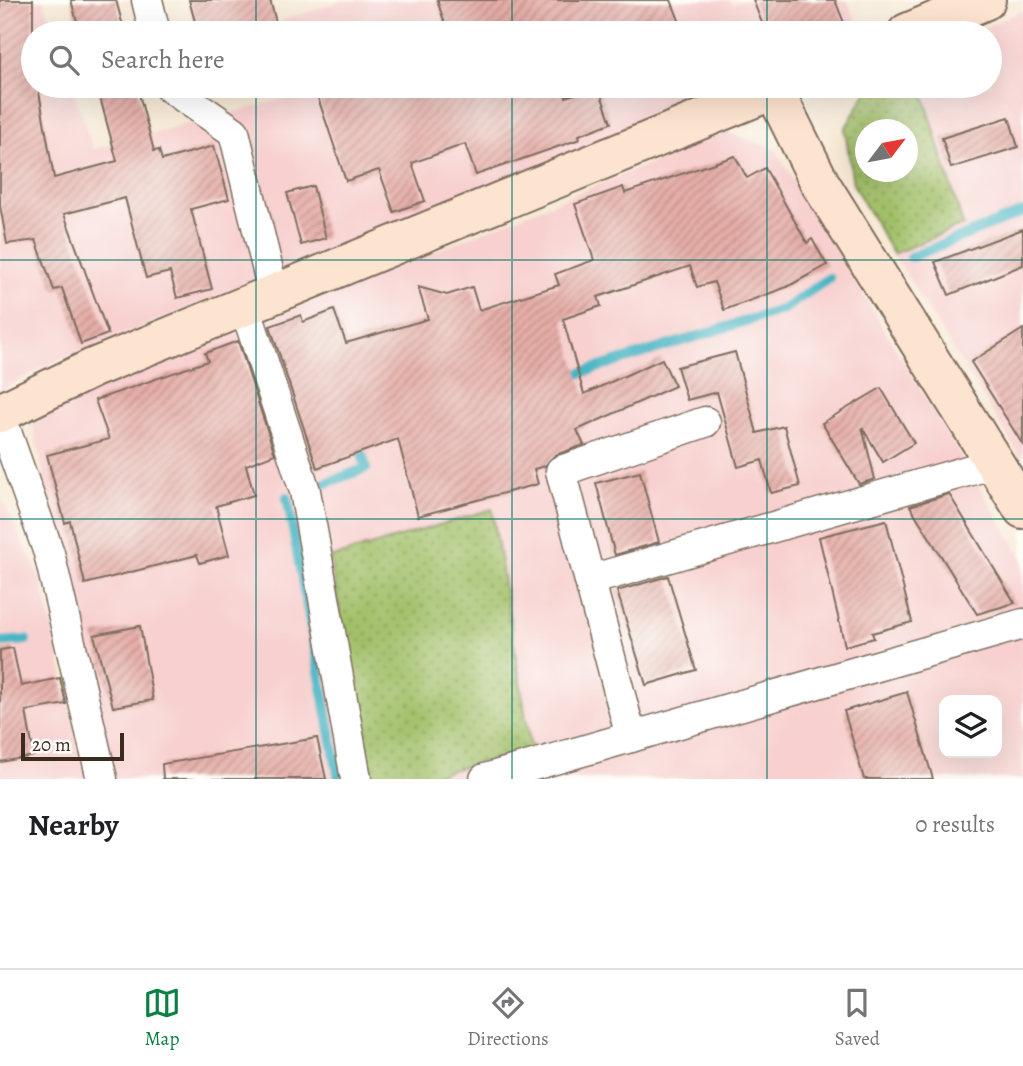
<!DOCTYPE html>
<style>
body{margin:0;font-family:Alegreya,serif;background:#f6f6f6;color:#202124}
.controls{position:absolute;right:21px;bottom:21px;display:grid;overflow:hidden;border-radius:14px;box-shadow:0 7px 28px #0002}
.controls button{width:63px;height:63px;display:grid;place-items:center;padding:0;border:0;border-bottom:2px solid #e0e0e0;background:#fff;color:#202124;font:35px sans-serif}
.compass{position:absolute;left:855px;top:119px;width:63px;height:63px;border-radius:50%;background:#fff;box-shadow:0 7px 28px #0002;rotate:58deg}
.scale{position:absolute;left:21px;bottom:18px;width:103px;box-sizing:border-box;padding-left:7px;border:4px solid #3b2a1e;border-top:0;font-size:19px;line-height:24px;white-space:nowrap;color:#3b2a1e;-webkit-text-stroke:5px #fdfcf7;paint-order:stroke}
.list{margin:0;padding:0;list-style:none}
h2{display:flex;justify-content:space-between;align-items:center;height:91px;margin:0;padding:0 28px;font-size:30px}
h2 small{font-size:23px;font-weight:400;color:#757577}
.icon{flex:none;width:38px;height:38px;fill:none;stroke:currentColor;stroke-width:2;stroke-linecap:round;stroke-linejoin:round}
.map{position:relative;flex:none;width:1023px;height:779px;overflow:hidden}
.search{position:absolute;background:#fff;box-shadow:0 7px 28px #0002;left:21px;right:21px;top:21px;height:77px;display:flex;align-items:center;gap:18px;box-sizing:border-box;padding:0 24px;border-radius:38px;color:#757577;font-size:26px}
.sheet{height:189px;background:#fff}
nav{display:flex;justify-content:space-around;align-items:center;box-sizing:border-box;height:98px;border-top:2px solid #e0e0e0;background:#fff;font-size:19px;color:#757577}
nav a{display:grid;justify-items:center;gap:4px}
nav .on{color:#0b8043}
.map>svg:first-child{display:block}
</style>
<div class="map">
<svg width="1023" height="779" viewBox="0 0 1023 779">
<defs>
<pattern id="grass-dots" width="8" height="8" patternUnits="userSpaceOnUse" patternTransform="scale(1.75)"><rect width="8" height="8" fill="#a1bf67"/><path d="M2 2h.1M6 6h.1" fill="none" stroke="#849b54" stroke-width="1.8" stroke-linecap="round"/></pattern>
<pattern id="building-hatch" width="6" height="6" patternUnits="userSpaceOnUse" patternTransform="scale(1.75)"><rect width="6" height="6" fill="#e6aea8"/><path d="M-1 1l2-2M0 6l6-6M5 7l2-2" fill="none" stroke="#bc8e88"/></pattern>
</defs>
<rect width="100%" height="100%" fill="#fdfcf7"/>
<filter id="ink" filterUnits="userSpaceOnUse"><feTurbulence type="fractalNoise" baseFrequency=".0143" numOctaves="2"/><feDisplacementMap in="SourceGraphic" scale="14" xChannelSelector="R" yChannelSelector="G"/><feConvolveMatrix kernelMatrix="1 2 1 2 8 2 1 2 1" color-interpolation-filters="sRGB"/></filter>
<filter id="wash" filterUnits="userSpaceOnUse"><feTurbulence type="fractalNoise" baseFrequency=".00686" numOctaves="4" result="noise"/><feDisplacementMap in="SourceGraphic" scale="28" xChannelSelector="R" yChannelSelector="G"/><feGaussianBlur stdDeviation="1.57" result="paint"/><feColorMatrix in="noise" values="0 0 0 0 0 0 0 0 0 0 0 0 0 0 0 0 0 1.4 0 .05"/><feComposite in="paint" operator="in"/></filter>
<g filter="url(#wash)">
<rect width="100%" height="100%" fill="#f7e9d5"/>
<g fill="#f7d0cf" fill-rule="evenodd">
<polygon points="0,0 44,0 55,33 33,33 33,86 72,86 93,149 300,95 298,86 733,86 43,367 0,391"/>
<polygon points="345,0 730,0 732,4 743,0 847,0 861,33 285,33 281,20"/>
<polygon points="1023,10 1023,460 893,254 963,225 921,86 990,86 990,33 973,33"/>
<path d="M727,132L775,149L1023,559V779H113L32,423L104,387ZM944,700H997V753H944Z"/>
<polygon points="0,495 41,581 87,779 0,779"/>
</g>
<g fill="url(#grass-dots)" stroke="#6e7442" stroke-width="2" fill-rule="evenodd">
<path d="M870,86H921L963,225L893,254L853,184L845,129ZM866,130H908V172H866Z"/>
<polygon points="492,509 531,749 418,779 370,779 330,558"/>
</g>
<g fill="none" stroke-linecap="round" stroke-linejoin="round">
<g stroke="#48b5c5" stroke-width="10">
<polyline points="911,257 1023,212"/>
<polyline points="565,378 784,309 829,278"/>
<polyline points="321,485 366,468 359,443 362,442"/>
<polyline points="287,497 339,779"/>
<polyline points="0,642 26,640"/>
</g>
</g>
<g id="blocks">
<g fill="url(#building-hatch)">
<polygon points="0,0 33,0 33,86 38,86 54,178 117,161 97,86 137,86 154,151 159,150 162,160 214,146 229,199 191,209 212,289 177,298 170,272 146,278 125,198 64,214 108,334 81,344 62,288 54,290 36,240 7,244 0,206"/>
<polygon points="71,0 116,0 123,26 97,33 80,33"/>
<polygon points="189,0 270,0 279,33 198,33"/>
<polygon points="437,0 671,0 684,33 448,33"/>
<polygon points="753,0 835,0 844,23 817,33 766,33"/>
<polygon points="314,86 562,86 566,97 598,86 611,123 579,135 580,139 476,175 465,144 412,163 425,201 394,212 379,170 346,181"/>
<polygon points="1009,117 1018,147 951,168 942,138"/>
<polygon points="735,156 747,178 765,168 807,243 812,239 827,265 787,287 724,310 714,282 697,287 690,266 598,297 601,306 563,319 584,394 662,359 675,386 577,430 584,445 555,455 545,466 534,469 538,484 418,516 398,439 317,468 270,326 301,315 303,322 334,310 346,343 428,319 418,287 447,295 472,287 479,310 559,285 555,274 594,260 575,204 623,187 625,193"/>
<polygon points="313,186 326,238 301,245 287,193"/>
<polygon points="1023,229 1023,265 949,295 935,262"/>
<polygon points="1023,329 1023,445 971,362"/>
<polygon points="238,341 275,454 246,465 254,495 216,506 229,555 200,563 197,555 85,584 70,521 65,523 47,455 109,439 95,400 208,361 205,353"/>
<polygon points="735,352 757,433 784,426 800,486 771,493 762,460 738,467 717,392 687,400 677,367"/>
<polygon points="881,388 914,443 883,462 862,427 875,479 859,484 822,423"/>
<polygon points="640,472 659,542 615,555 596,483"/>
<polygon points="949,494 1015,603 977,614 910,506"/>
<polygon points="886,520 912,622 872,633 874,638 845,646 819,537"/>
<polygon points="668,576 696,670 646,685 617,591"/>
<polygon points="140,626 153,700 113,707 94,635"/>
<polygon points="13,648 21,686 60,678 66,704 26,711 34,756 0,762 0,650"/>
<polygon points="907,692 933,779 864,779 844,711"/>
<polygon points="317,738 326,779 163,779 162,764"/>
</g>
</g>
</g>
<g filter="url(#ink)">
<use href="#blocks" fill-opacity="0" stroke="#7d6d5e" stroke-width="2"/>
<g fill="none" stroke-linecap="round" stroke-linejoin="round">
<g stroke="#7d6d5e" stroke-width="33">
<g id="street">
<polyline points="147,0 155,33"/>
<polyline points="168,86 234,132 274,295"/>
<polyline points="245,307 305,491 356,779"/>
<polyline points="0,415 49,553 102,779"/>
<polyline points="590,580 995,463"/>
<polyline points="631,737 561,471 705,422"/>
<polyline points="485,779 1023,624"/>
</g>
</g>
<g stroke="#7d6d5e" stroke-width="42">
<g id="secondary">
<polyline points="907,33 986,0"/>
<polyline points="774,90 820,183 1023,509"/>
<polyline points="0,413 93,368 783,86"/>
</g>
</g>
<use href="#street" stroke="#fff" stroke-width="30"/>
<use href="#secondary" stroke="#fde4d0" stroke-width="38"/>
</g>
</g>
<path fill="none" stroke="#0f766e" stroke-width="2" stroke-opacity="0.55" d="M256,0V33M512,0V33M767,0V33M256,86V779M512,86V779M767,86V779M0,260H1023M0,519H1023"/>
</svg>
<div class="controls">
<button><svg class="icon" aria-label="layers" viewBox="0 0 24 24"><path d="M12 4l9 5-9 5-9-5zM3 14l9 5 9-5"/></svg></button>
</div>
<svg class="compass" viewBox="-18 -18 36 36"><path d="M0-13l5 13h-10z" fill="#e53935"/><path d="M0 13l5-13h-10z" fill="#757577"/></svg>
<div class="scale">20 m</div>
<div class="search"><svg class="icon" aria-label="search" viewBox="0 0 24 24"><circle cx="10" cy="10" r="6"/><path d="M15 15l6 6"/></svg>Search here</div>
</div>
<section class="sheet">
<h2>Nearby<small>0 results</small></h2>
<ul class="list">
</ul>
</section>
<nav>
<a class="on"><svg class="icon" aria-label="map" viewBox="0 0 24 24"><path d="M3 6l6-2 6 2 6-2v14l-6 2-6-2-6 2zM9 4v14M15 6v14"/></svg>Map</a>
<a><svg class="icon" aria-label="directions" viewBox="0 0 24 24"><path d="M12 3l9 9-9 9-9-9zM9 14v-3h6M13 9l2 2-2 2"/></svg>Directions</a>
<a><svg class="icon" aria-label="saved" viewBox="0 0 24 24"><path d="M7 4h10v16l-5-4-5 4z"/></svg>Saved</a>
</nav>
